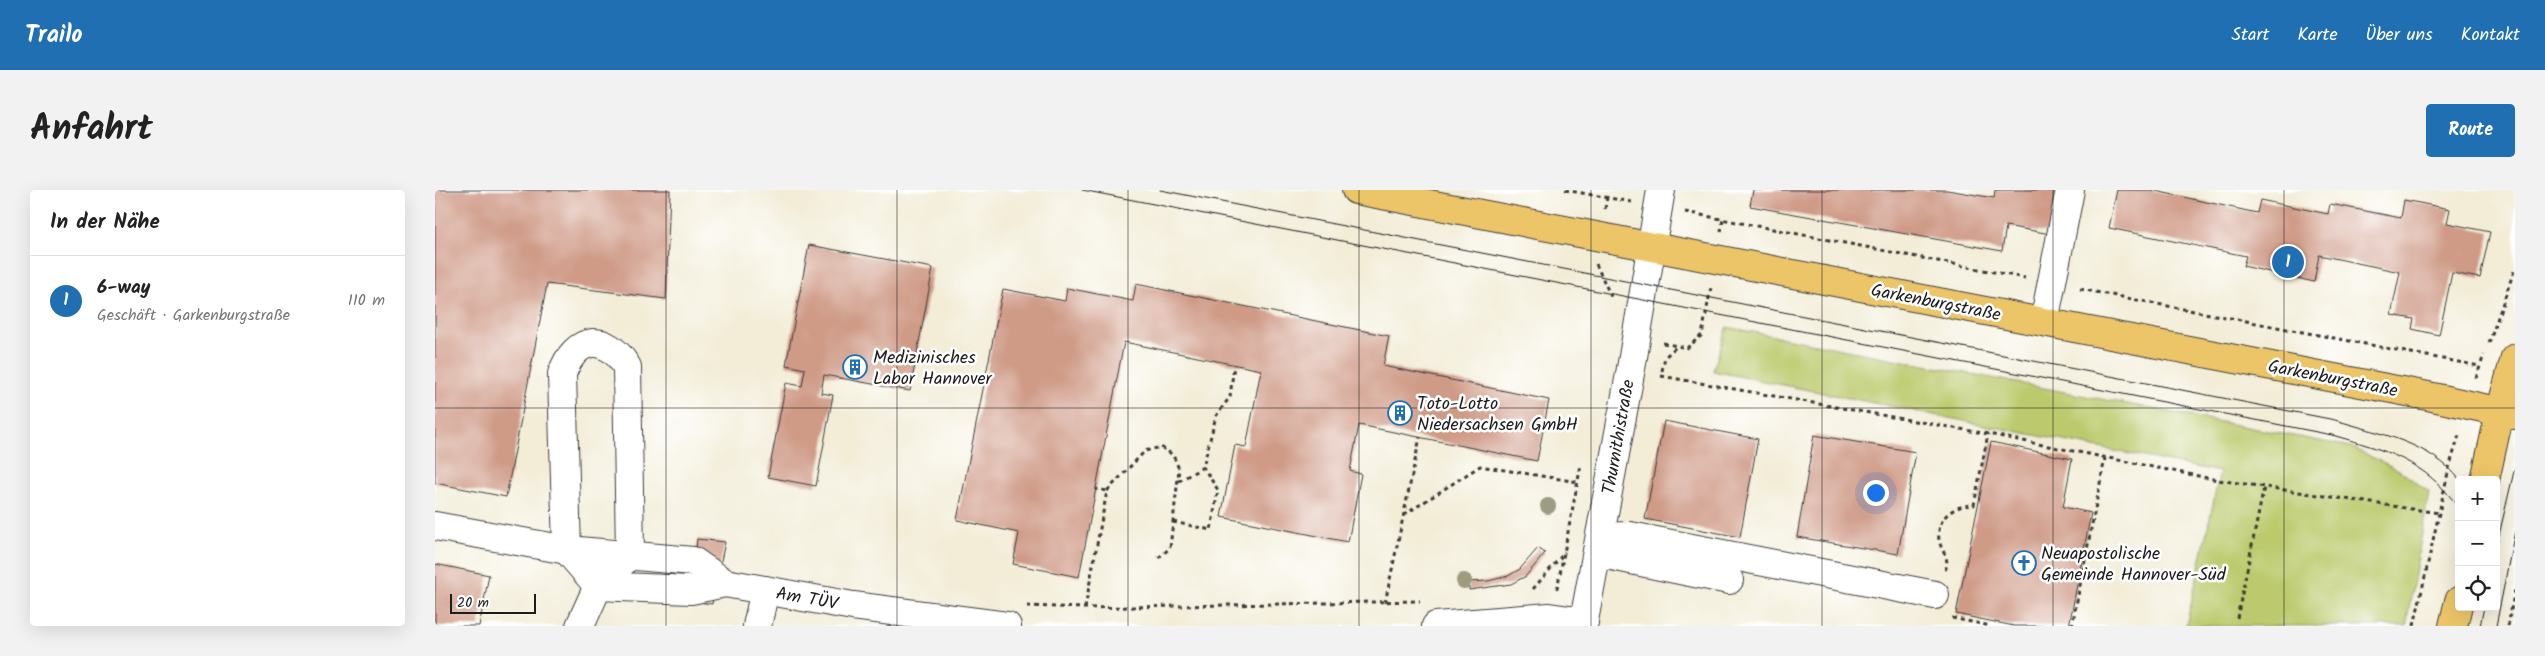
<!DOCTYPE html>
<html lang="de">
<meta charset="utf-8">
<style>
body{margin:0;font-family:Kalam,sans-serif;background:#f2f2f2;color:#222}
.controls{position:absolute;right:15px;bottom:15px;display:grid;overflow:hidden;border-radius:5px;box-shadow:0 5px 20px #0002}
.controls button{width:45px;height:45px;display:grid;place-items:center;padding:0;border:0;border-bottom:1px solid #e0e0e0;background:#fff;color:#222;font:25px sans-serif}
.scale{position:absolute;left:15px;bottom:12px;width:86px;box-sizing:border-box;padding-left:5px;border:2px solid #1c1c1c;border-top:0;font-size:14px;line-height:18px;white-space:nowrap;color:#1c1c1c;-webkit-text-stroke:4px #fff;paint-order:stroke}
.you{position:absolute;left:1440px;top:302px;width:18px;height:18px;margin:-12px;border:4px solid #fff;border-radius:50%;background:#1a73e8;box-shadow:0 0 0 8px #1a73e833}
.badge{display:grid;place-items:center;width:32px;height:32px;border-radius:50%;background:#1f6fb2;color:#fff;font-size:16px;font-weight:700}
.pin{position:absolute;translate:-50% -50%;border:2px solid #fff;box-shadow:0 1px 5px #0006}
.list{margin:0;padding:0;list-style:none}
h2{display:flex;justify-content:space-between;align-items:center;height:65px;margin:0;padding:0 20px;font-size:21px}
h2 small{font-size:16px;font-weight:400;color:#767676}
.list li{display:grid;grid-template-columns:32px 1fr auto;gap:15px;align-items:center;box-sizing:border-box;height:90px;padding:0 20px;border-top:1px solid #e0e0e0}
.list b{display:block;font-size:19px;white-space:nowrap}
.list p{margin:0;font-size:16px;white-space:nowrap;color:#767676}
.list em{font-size:16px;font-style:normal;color:#767676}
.icon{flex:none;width:28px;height:28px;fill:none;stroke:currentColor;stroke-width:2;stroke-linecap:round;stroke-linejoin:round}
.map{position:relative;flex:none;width:2080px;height:436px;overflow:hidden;border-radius:5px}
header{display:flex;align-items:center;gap:30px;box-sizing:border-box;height:70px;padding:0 25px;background:#1f6fb2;color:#fff}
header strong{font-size:24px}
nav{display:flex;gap:28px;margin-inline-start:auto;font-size:18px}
.intro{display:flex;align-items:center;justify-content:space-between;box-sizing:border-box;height:120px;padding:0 30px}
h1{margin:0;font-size:35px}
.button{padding:12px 22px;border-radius:5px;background:#1f6fb2;color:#fff;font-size:18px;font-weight:700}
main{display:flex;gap:30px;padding:0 30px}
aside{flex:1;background:#fff;border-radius:5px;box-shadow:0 5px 20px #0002}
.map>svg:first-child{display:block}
</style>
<header>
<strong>Trailo</strong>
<nav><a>Start</a><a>Karte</a><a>Über uns</a><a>Kontakt</a></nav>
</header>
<div class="intro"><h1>Anfahrt</h1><a class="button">Route</a></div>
<main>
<aside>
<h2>In der Nähe<small></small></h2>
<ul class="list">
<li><span class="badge">1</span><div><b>6-way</b><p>Geschäft · Garkenburgstraße</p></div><em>110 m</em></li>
</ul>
</aside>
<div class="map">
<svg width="2080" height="436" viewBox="0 0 2080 436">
<rect width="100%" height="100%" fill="#fff"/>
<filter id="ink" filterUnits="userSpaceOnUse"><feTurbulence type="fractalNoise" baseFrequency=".02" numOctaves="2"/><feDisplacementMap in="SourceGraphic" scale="10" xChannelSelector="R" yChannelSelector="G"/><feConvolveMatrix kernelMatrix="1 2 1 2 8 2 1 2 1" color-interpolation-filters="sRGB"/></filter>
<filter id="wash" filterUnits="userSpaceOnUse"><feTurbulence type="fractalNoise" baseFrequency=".0096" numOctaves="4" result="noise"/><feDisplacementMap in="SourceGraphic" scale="20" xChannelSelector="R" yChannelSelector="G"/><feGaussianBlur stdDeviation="1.12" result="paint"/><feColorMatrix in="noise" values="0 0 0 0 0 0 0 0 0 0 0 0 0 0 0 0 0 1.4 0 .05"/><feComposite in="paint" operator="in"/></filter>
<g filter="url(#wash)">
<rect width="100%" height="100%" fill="#f3edd8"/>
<polygon fill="#bcca6d" stroke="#6c7344" points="1292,137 1916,257 1964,280 1994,302 1971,436 1751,436 1785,282 1278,181"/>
<g id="blocks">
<g fill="#cf9a86">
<polygon points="0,0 235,0 231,109 112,94 71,307 0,293"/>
<polygon points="1318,0 1512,0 1559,8 1560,0 1629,0 1621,45 1571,36 1567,61 1315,16"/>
<polygon points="1682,0 1716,0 1822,23 1825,10 1893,24 1895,14 1966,28 1969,10 2015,19 2012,33 2055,42 2045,88 2017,83 2004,145 1977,139 1979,129 1956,125 1965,82 1884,65 1879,92 1808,76 1811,66 1674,38"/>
<polygon points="374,55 498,78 475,201 389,185 386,203 398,205 381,296 333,287 351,193 367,196 370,179 351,175"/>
<polygon points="701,94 954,146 948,176 1114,210 1102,271 924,235 915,281 926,284 913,352 786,327 800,255 811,257 826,180 689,152 644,387 578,374 584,343 522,330 568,99 630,111 632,98 698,111"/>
<polygon points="1229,231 1323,249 1305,347 1210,329"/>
<polygon points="1379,245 1481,262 1463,364 1362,347"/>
<polygon points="1556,252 1637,269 1628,317 1656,323 1634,436 1579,436 1521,424"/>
<polygon points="262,349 290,352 277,414 256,411"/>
<polygon points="1103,358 1110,363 1091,386 1076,394 1034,400 1034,392 1053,391 1073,386 1085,379"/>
<polygon points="0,374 54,385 44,436 0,436"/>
</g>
</g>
</g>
<g filter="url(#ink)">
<use href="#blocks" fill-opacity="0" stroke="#3c3b38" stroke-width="1"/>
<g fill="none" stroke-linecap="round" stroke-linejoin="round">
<g stroke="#3c3b38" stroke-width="30">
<g id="minor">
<polyline points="1609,132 1635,0"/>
<polyline points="0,336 132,360 258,371 290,393"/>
<polyline points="1165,347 1195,346 1500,405"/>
<polyline points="1162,363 1294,390"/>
<path d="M145,436L163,396L195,365L192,177C171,142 140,146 127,184L132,360L163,396L256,400L290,393L418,416L572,436"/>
<polyline points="322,436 330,400"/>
<polyline points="1001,436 1114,427 1149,432"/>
<polyline points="1148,436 1197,173 1226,0"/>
</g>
</g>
<g stroke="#3c3b38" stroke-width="30">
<g id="major">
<polyline points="921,0 1993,206 2080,225"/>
<polyline points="2050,290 2065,222 2080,168"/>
<polyline points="2018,436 2024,411"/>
</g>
</g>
<g stroke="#3c3b38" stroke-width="3" stroke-dasharray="4 4" stroke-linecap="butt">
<polyline points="1130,0 1197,12"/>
<polyline points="1170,19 1172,7"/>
<polyline points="1250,22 1590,88"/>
<polyline points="1286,42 1288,29"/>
<polyline points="1161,74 1177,109"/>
<polyline points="1645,99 2044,176"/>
<polyline points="1228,153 1252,158 1267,145 1276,97"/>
<polyline points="2054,153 2080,78"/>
<polyline points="1227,181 1230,167 1241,157"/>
<polyline points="1226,186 1553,244 1783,290 2004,323"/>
<polyline points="2041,188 2049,165"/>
<polyline points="744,291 768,277 781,226 795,207 799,175"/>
<polyline points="672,301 710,261 726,257 738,265 744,279 735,358 722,369"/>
<polyline points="969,325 1045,276 1143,292"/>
<polyline points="738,332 776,340 783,300 768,277"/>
<path d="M1510,380C1516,369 1506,361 1504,350C1501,327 1519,315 1539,315L1553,244"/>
<polyline points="1098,399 1130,362"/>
<polyline points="1122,399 1146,275"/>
<polyline points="950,413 985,247"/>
<polyline points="592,416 650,418 985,411"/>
<polyline points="650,418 672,301 661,299"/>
<polyline points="1517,428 1556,436"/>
<polyline points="1802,428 1829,297"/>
<polyline points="1637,436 1670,268"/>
<polyline points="1979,436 2014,278 2025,242"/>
<polyline points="2073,436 2080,399"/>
</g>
<use href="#minor" stroke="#fff" stroke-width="28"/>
<use href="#major" stroke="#ecc569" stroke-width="28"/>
<g stroke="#1c1c1c" stroke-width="1">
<path d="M647,0L1897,245C1950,260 1990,270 2024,318"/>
<path d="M725,0L1900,230C1943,243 1996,253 2025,290"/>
<polyline points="2061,358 2080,277"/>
<polyline points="2045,436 2049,417"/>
<polyline points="2061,436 2080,341"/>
</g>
</g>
<g fill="#9c9c80">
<circle cx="1113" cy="316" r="8"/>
<circle cx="1029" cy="391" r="8"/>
</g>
</g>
<path fill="none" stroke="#1c1c1c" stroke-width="1" stroke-opacity="0.55" d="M231,0V436M462,0V436M693,0V436M924,0V436M1156,0V436M1387,0V436M1618,0V436M1849,0V436M0,218H2080"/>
<defs>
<g id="building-ring" transform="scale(1.25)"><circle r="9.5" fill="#fff" stroke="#1f6fb2" stroke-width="1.5"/><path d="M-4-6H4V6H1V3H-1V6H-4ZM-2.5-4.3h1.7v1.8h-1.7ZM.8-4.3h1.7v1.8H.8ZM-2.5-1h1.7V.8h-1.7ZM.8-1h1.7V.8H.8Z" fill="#1f6fb2"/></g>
<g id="church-ring" transform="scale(1.25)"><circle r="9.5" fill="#fff" stroke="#1f6fb2" stroke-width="1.5"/><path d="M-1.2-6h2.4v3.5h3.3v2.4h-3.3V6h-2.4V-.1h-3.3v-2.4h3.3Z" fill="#1f6fb2"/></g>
</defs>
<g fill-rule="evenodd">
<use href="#building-ring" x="420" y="177"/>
<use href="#building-ring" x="965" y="223"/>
<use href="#church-ring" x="1589" y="373"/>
</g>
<g text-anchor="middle" stroke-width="5" stroke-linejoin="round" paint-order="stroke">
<g font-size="18" fill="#1c1c1c" stroke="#fff">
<text transform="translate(1501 112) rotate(11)" y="6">Garkenburgstraße</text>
<text transform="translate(1898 188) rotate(11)" y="6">Garkenburgstraße</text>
<text transform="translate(1183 247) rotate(-80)" y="6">Thurnithistraße</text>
<text transform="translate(372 408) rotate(10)" y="6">Am TÜV</text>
</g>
<g font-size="18" fill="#1c1c1c" stroke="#fff" text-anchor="start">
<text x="438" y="173">Medizinisches<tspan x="438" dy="21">Labor Hannover</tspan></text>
<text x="982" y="219">Toto-Lotto<tspan x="982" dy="21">Niedersachsen GmbH</tspan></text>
<text x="1606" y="369">Neuapostolische<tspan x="1606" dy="21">Gemeinde Hannover-Süd</tspan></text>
</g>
</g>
</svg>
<div class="controls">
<button>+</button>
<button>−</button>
<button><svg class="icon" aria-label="locate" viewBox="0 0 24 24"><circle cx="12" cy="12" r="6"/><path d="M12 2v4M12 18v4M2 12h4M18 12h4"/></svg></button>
</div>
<div class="scale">20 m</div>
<div class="you"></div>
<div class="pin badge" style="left:1853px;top:72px">1</div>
</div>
</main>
